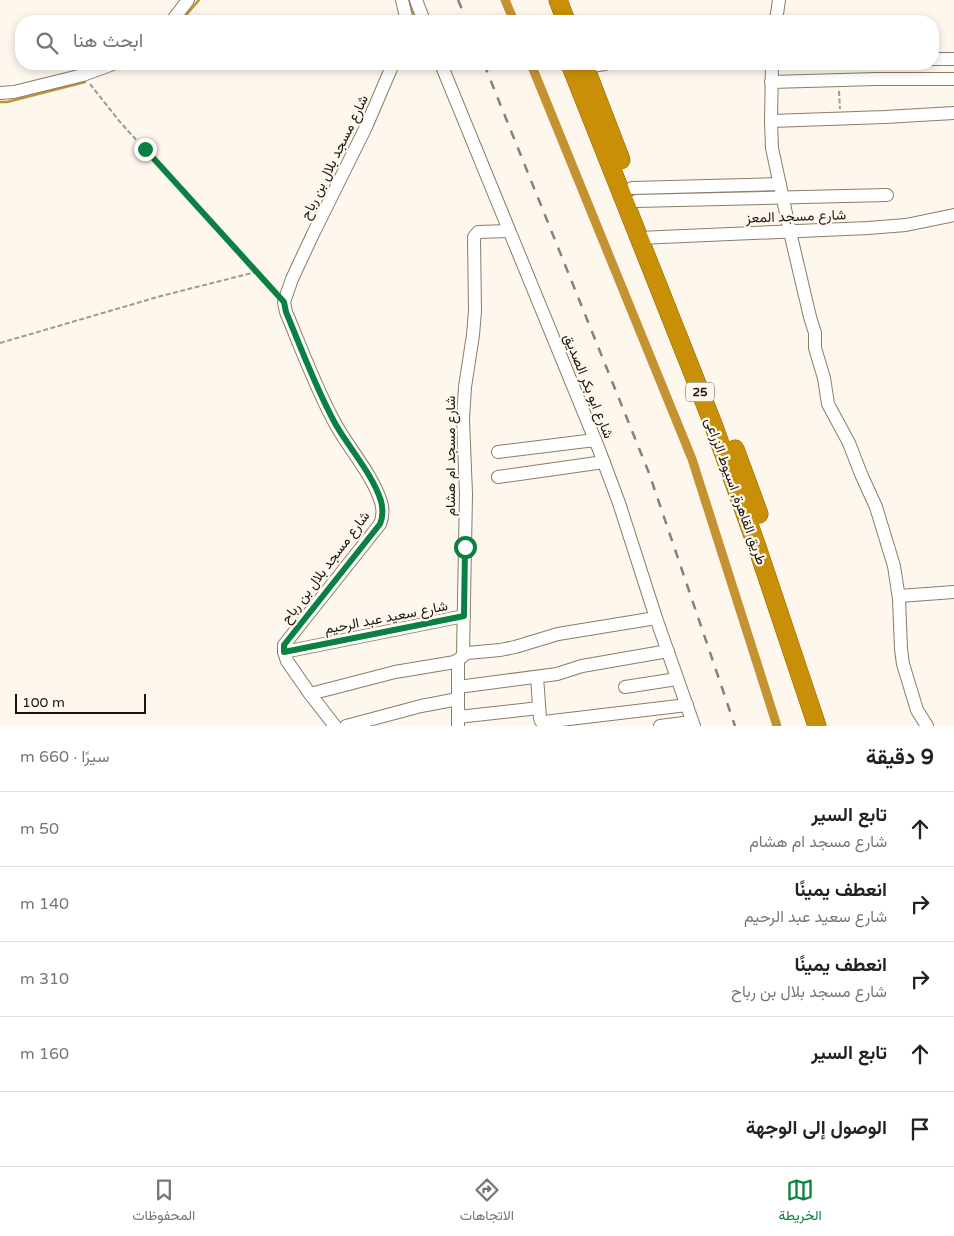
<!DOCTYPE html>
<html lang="ar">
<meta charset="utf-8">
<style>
body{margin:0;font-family:"Varela Round",Vazirmatn,sans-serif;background:#f2f2f2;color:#222;direction:rtl}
.scale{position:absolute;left:15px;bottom:12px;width:131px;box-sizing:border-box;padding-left:5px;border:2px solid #1b160d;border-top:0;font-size:14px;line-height:18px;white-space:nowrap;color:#1b160d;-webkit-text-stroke:4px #fdf7ee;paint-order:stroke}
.stop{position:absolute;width:15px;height:15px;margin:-11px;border:4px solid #0b8043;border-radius:50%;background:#fff}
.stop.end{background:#0b8043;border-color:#fff;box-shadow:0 1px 5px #0008}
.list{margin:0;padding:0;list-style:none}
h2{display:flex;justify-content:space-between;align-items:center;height:65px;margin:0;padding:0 20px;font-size:21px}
h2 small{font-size:16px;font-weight:400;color:#767676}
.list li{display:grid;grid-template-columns:32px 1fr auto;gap:15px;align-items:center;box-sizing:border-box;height:75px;padding:0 20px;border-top:1px solid #e0e0e0}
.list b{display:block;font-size:19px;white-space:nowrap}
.list p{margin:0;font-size:16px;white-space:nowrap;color:#767676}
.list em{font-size:16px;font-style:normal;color:#767676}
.icon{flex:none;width:28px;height:28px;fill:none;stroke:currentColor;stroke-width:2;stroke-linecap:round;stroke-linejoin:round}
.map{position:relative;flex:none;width:954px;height:726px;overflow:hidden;direction:ltr}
.search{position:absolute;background:#fff;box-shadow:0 2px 8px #0003;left:15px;right:15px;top:15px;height:55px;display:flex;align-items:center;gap:12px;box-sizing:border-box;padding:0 18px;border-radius:20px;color:#767676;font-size:19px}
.sheet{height:440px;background:#fff}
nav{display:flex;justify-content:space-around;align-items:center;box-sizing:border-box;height:70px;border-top:1px solid #e0e0e0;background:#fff;font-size:14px;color:#767676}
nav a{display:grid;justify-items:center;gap:2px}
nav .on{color:#0b8043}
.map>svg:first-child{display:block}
</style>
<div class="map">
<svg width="954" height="726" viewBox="0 0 954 726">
<rect width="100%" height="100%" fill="#fdf7ee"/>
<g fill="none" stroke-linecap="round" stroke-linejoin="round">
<g stroke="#c49231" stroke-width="2.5">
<polyline points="409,4 415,21"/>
<polyline points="181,21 199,0"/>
<polyline points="0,102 7,102 85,82"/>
</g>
<g stroke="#c49231" stroke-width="9">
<polyline points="505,0 514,21"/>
<polyline points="531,64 692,459 777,726"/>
</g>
<g stroke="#8a7d68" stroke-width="14">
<g id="minor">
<polyline points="402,0 407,21"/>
<polyline points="416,0 424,21"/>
<polyline points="172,21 188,0"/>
<polyline points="776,21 779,0"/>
<polyline points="933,59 954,59"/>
<polyline points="441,64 598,447 619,503 656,618 694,726"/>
<polyline points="772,64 771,121 772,148 790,232 810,317 815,333 815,348 824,378 828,404 849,443 861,474 876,507 894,566 899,599 901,649 903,664 917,710 927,726"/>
<polyline points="585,67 605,64"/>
<polyline points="771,82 876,79 954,79"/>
<polyline points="0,93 14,92 83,75 113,64"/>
<polyline points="771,121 885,117 954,113"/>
<polyline points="632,188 780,184"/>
<polyline points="636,201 887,195"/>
<polyline points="639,238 868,228 906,225 954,215"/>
<polyline points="498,452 595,440"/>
<polyline points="498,477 604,462"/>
<polyline points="899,596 954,592"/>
<polyline points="284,652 464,616"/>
<polyline points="463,654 466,494 463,419 465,387 473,335 475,311 474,237 478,232 509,231"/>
<polyline points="458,660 458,726"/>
<polyline points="537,677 540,718 541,721 544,722 687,705"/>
<polyline points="458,687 557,674 582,666 668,651"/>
<polyline points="625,687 677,679"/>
<polyline points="310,694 395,672 455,662 467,653 500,650 515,647 558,634 656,618"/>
<polyline points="458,717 539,708"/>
<path d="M335,726L310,694L287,661L284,652V645L380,524C383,517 383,509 381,502C372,474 350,450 336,425C316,389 302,350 286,312L284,302L292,279L313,234L366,127L393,64"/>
<polyline points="346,726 421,706 458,699"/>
<polyline points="660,726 692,722"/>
</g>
</g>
<g stroke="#8c6509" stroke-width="19">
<g id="highway">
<polyline points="558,0 566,21"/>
<polyline points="570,64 713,424 757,547 817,726"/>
<polyline points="584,64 621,160"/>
<polyline points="735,449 759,514"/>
</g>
</g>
<g stroke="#9f9990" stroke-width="2" stroke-dasharray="5 2.5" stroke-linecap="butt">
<polyline points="90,84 120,122 276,293"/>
<polyline points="839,91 840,109"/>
<polyline points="0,343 161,296 256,272"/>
</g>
<use href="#minor" stroke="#fff" stroke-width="12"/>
<use href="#highway" stroke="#c99007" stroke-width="18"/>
<g stroke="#868178" stroke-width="2.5" stroke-dasharray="9 9" stroke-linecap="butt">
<polyline points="458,0 467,21"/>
<polyline points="484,64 649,473 735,726"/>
</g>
</g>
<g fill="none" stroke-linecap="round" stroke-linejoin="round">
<path stroke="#0b8043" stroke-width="6" d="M145,149L284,302L286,312C302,350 316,389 336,425C350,449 373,475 381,501C383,509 383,517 380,524L284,645V652L464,616L465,547"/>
</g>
<g text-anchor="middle" stroke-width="4.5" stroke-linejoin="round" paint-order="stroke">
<rect fill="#fdf7ee" stroke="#5f5a50" stroke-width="1" x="686" y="382.5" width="28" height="19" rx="4"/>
<g font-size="12" font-weight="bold" fill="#1b160d">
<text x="700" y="396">25</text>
</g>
<g font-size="14" fill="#1b160d" stroke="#fdf7ee">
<text transform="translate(334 157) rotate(-64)" y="5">شارع مسجد بلال بن رباح</text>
<text transform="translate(796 216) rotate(-2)" y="5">شارع مسجد المعز</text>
<text transform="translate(589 386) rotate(68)" y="5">شارع ابو بكر الصديق</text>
<text transform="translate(450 456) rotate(-90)" y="5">شارع مسجد ام هشام</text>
<text transform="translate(736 491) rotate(70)" y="5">طريق القاهرة, اسيوط الزراعى</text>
<text transform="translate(325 567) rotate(-53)" y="5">شارع مسجد بلال بن رباح</text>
<text transform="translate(386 617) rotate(-11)" y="5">شارع سعيد عبد الرحيم</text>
</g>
</g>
</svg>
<div class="scale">100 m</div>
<div class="stop" style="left:465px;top:547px"></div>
<div class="stop end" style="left:145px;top:149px"></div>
<div class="search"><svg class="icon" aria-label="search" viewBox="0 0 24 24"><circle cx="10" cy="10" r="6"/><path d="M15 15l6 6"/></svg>ابحث هنا</div>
</div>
<section class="sheet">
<h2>9 دقيقة<small>سيرًا · 660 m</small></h2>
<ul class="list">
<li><svg class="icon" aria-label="ahead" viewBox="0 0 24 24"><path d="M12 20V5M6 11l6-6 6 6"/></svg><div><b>تابع السير</b><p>شارع مسجد ام هشام</p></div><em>50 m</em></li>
<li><svg class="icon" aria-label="right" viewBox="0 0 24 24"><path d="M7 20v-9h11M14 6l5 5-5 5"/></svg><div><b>انعطف يمينًا</b><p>شارع سعيد عبد الرحيم</p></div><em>140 m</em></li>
<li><svg class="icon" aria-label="right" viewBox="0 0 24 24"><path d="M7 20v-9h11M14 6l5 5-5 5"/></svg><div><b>انعطف يمينًا</b><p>شارع مسجد بلال بن رباح</p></div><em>310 m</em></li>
<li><svg class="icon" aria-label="ahead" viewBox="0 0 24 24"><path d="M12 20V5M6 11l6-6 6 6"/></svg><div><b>تابع السير</b></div><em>160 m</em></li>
<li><svg class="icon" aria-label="arrive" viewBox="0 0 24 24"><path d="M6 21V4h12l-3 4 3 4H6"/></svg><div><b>الوصول إلى الوجهة</b></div></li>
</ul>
</section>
<nav>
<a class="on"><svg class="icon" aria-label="map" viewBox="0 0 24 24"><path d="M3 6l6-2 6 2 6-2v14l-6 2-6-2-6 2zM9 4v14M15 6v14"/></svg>الخريطة</a>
<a><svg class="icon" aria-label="directions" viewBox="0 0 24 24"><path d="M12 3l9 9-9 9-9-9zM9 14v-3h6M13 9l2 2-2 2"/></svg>الاتجاهات</a>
<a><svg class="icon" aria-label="saved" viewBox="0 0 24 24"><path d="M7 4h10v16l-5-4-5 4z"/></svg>المحفوظات</a>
</nav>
